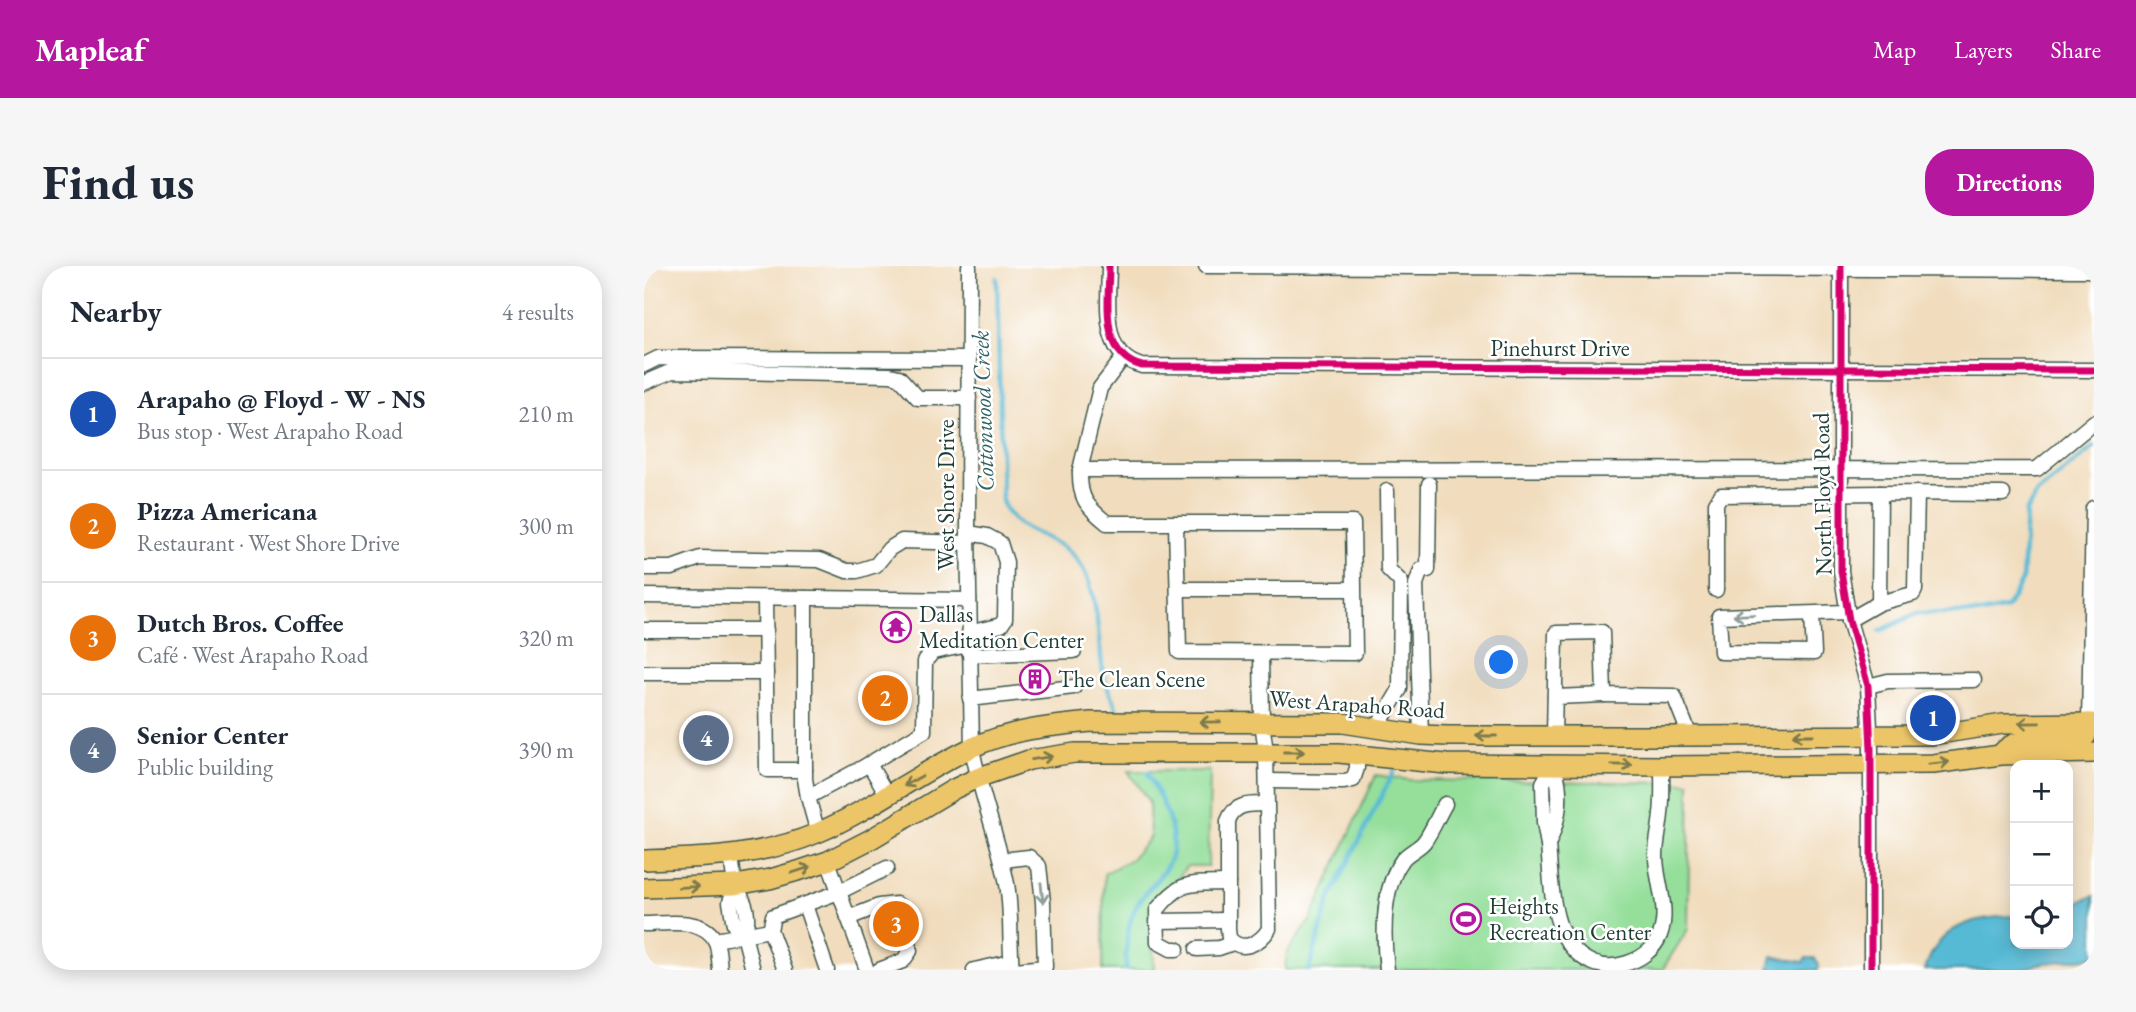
<!DOCTYPE html>
<meta charset="utf-8">
<style>
body{margin:0;font-family:"EB Garamond",serif;background:#f6f6f7;color:#1f2937}
.controls{position:absolute;right:21px;bottom:21px;display:grid;overflow:hidden;border-radius:14px;box-shadow:0 4px 18px #0003}
.controls button{width:63px;height:63px;display:grid;place-items:center;padding:0;border:0;border-bottom:2px solid #e0e1e3;background:#fff;color:#1f2937;font:35px sans-serif}
.you{position:absolute;left:858px;top:397px;width:24px;height:24px;margin:-18px;border:5px solid #fff;border-radius:50%;background:#1a73e8;box-shadow:0 0 0 10px #1a73e833}
.badge{display:grid;place-items:center;width:46px;height:46px;border-radius:50%;background:#b5179e;color:#fff;font-size:23px;font-weight:700}
.pin{position:absolute;translate:-50% -50%;border:4px solid #fff;box-shadow:0 2px 7px #0006}
.list{margin:0;padding:0;list-style:none}
h2{display:flex;justify-content:space-between;align-items:center;height:91px;margin:0;padding:0 28px;font-size:30px}
h2 small{font-size:23px;font-weight:400;color:#747a83}
.list li{display:grid;grid-template-columns:46px 1fr auto;gap:21px;align-items:center;box-sizing:border-box;height:112px;padding:0 28px;border-top:2px solid #e0e1e3}
.list b{display:block;font-size:26px;white-space:nowrap}
.list p{margin:0;font-size:23px;white-space:nowrap;color:#747a83}
.list em{font-size:23px;font-style:normal;color:#747a83}
.icon{flex:none;width:38px;height:38px;fill:none;stroke:currentColor;stroke-width:2;stroke-linecap:round;stroke-linejoin:round}
.map{position:relative;flex:none;width:1450px;height:704px;overflow:hidden;border-radius:28px}
header{display:flex;align-items:center;gap:42px;box-sizing:border-box;height:98px;padding:0 35px;background:#b5179e;color:#fff}
header strong{font-size:33px}
nav{display:flex;gap:38px;margin-inline-start:auto;font-size:24px}
.intro{display:flex;align-items:center;justify-content:space-between;box-sizing:border-box;height:168px;padding:0 42px}
h1{margin:0;font-size:49px}
.button{padding:18px 32px;border-radius:28px;background:#b5179e;color:#fff;font-size:24px;font-weight:700}
main{display:flex;gap:42px;padding:0 42px}
aside{flex:1;background:#fff;border-radius:28px;box-shadow:0 4px 18px #0003}
.map>svg:first-child{display:block}
</style>
<header>
<strong>Mapleaf</strong>
<nav><a>Map</a><a>Layers</a><a>Share</a></nav>
</header>
<div class="intro"><h1>Find us</h1><a class="button">Directions</a></div>
<main>
<aside>
<h2>Nearby<small>4 results</small></h2>
<ul class="list">
<li><span class="badge" style="background:#1a4fb4">1</span><div><b>Arapaho @ Floyd - W - NS</b><p>Bus stop · West Arapaho Road</p></div><em>210 m</em></li>
<li><span class="badge" style="background:#e8710a">2</span><div><b>Pizza Americana</b><p>Restaurant · West Shore Drive</p></div><em>300 m</em></li>
<li><span class="badge" style="background:#e8710a">3</span><div><b>Dutch Bros. Coffee</b><p>Café · West Arapaho Road</p></div><em>320 m</em></li>
<li><span class="badge" style="background:#5c6f8a">4</span><div><b>Senior Center</b><p>Public building</p></div><em>390 m</em></li>
</ul>
</aside>
<div class="map">
<svg width="1450" height="704" viewBox="0 0 1450 704">
<rect width="100%" height="100%" fill="#fff"/>
<filter id="ink" filterUnits="userSpaceOnUse"><feTurbulence type="fractalNoise" baseFrequency=".0143" numOctaves="2"/><feDisplacementMap in="SourceGraphic" scale="14" xChannelSelector="R" yChannelSelector="G"/><feConvolveMatrix kernelMatrix="1 2 1 2 8 2 1 2 1" color-interpolation-filters="sRGB"/></filter>
<filter id="wash" filterUnits="userSpaceOnUse"><feTurbulence type="fractalNoise" baseFrequency=".00686" numOctaves="4" result="noise"/><feDisplacementMap in="SourceGraphic" scale="28" xChannelSelector="R" yChannelSelector="G"/><feGaussianBlur stdDeviation="1.57" result="paint"/><feColorMatrix in="noise" values="0 0 0 0 0 0 0 0 0 0 0 0 0 0 0 0 0 1.4 0 .05"/><feComposite in="paint" operator="in"/></filter>
<g filter="url(#wash)">
<rect width="100%" height="100%" fill="#f1ddbe"/>
<g fill="#95df9b" stroke="#5a8e68" stroke-width="2">
<polygon points="484,505 566,505 564,600 543,600 520,631 508,653 510,704 459,704 460,608 487,593 506,571 505,536"/>
<polygon points="732,509 766,514 1046,517 1044,663 1018,704 641,704 643,687 667,653"/>
</g>
<g fill="#57bad5" stroke="#3b7c84" stroke-width="2">
<path d="M1450,630V691L1394,698L1378,704H1281C1294,659 1330,651 1371,650V678H1424V640Z"/>
<polygon points="1128,690 1159,696 1162,692 1171,692 1175,699 1174,704 1125,704"/>
</g>
<g fill="none" stroke-linecap="round" stroke-linejoin="round">
<g stroke="#57bad5" stroke-width="4.5">
<path d="M353,12L358,235C371,272 411,265 433,294C457,325 452,373 460,410C462,421 468,431 472,441"/>
<polyline points="1236,365 1274,347 1338,347 1363,342 1378,315 1382,245 1393,227 1450,181"/>
<path d="M482,704C481,685 483,658 492,641C501,623 524,607 528,587C533,559 515,529 503,506"/>
<polyline points="665,704 685,635 750,505"/>
</g>
</g>
</g>
<g filter="url(#ink)">
<g fill="none" stroke-linecap="round" stroke-linejoin="round">
<g stroke="#3e5549" stroke-width="17">
<g id="minor">
<path d="M325,0L324,267L328,482C336,528 354,571 363,618C368,648 365,675 368,704"/>
<path d="M465,0C465,35 455,89 498,100L1450,104"/>
<polyline points="562,0 1450,4"/>
<polyline points="1197,0 1197,305 1205,354 1224,420 1227,484 1227,704"/>
<polyline points="479,92 456,122 436,204 1393,203 1450,156"/>
<polyline points="0,99 14,92 325,93"/>
<polyline points="0,117 28,105 246,109 255,111 274,132 325,132"/>
<path d="M436,204C435,232 442,240 463,257H709L711,387L535,386L532,257"/>
<polyline points="324,267 343,270 356,277 362,296 361,353 357,359 325,367"/>
<polyline points="0,302 28,302 56,292 175,294 203,305 213,305 232,299 245,283 258,275 324,277"/>
<polyline points="534,323 709,323"/>
<polyline points="1072,324 1072,237 1077,229 1236,227"/>
<polyline points="0,330 325,334"/>
<polyline points="121,332 123,504 161,504"/>
<polyline points="161,332 161,513 164,531"/>
<polyline points="1235,337 1269,328 1271,324 1273,227"/>
<polyline points="1168,349 1170,387 1077,386 1075,350 1203,346"/>
<polyline points="1205,354 1235,337 1236,227 1359,228"/>
<polyline points="0,364 122,364"/>
<path d="M617,387L618,456L622,486L623,538C606,538 590,537 584,555V663L585,672C598,688 616,677 625,663L623,538"/>
<polyline points="326,389 430,385"/>
<polyline points="0,407 122,407"/>
<polyline points="1224,420 1244,415 1330,414"/>
<polyline points="911,431 960,429"/>
<polyline points="326,433 430,421"/>
<polyline points="1445,457 1449,242"/>
<polyline points="733,462 756,423 757,316 744,303 743,225"/>
<polyline points="777,469 772,318 777,304 784,304 785,218"/>
<polyline points="910,470 912,367 958,366 960,429 1030,430 1046,470"/>
<polyline points="225,498 244,530"/>
<path d="M910,498C919,528 916,552 904,579L900,557L899,517Z"/>
<polyline points="623,515 700,516 709,514 713,502 713,489"/>
<polyline points="174,567 164,531 218,502 280,465 281,395 289,386 325,379"/>
<path d="M904,579C908,619 905,679 949,697C959,701 970,701 980,698C996,694 1010,684 1016,669C1026,642 1012,617 1012,590C1012,576 1016,562 1017,548C1019,532 1018,516 1018,500"/>
<polyline points="87,591 91,619 86,636 90,659 100,669 109,704"/>
<polyline points="358,594 385,591 395,600 399,636 401,701 371,704"/>
<polyline points="184,595 223,704"/>
<path d="M91,619C102,637 107,650 100,669"/>
<polyline points="161,639 183,704"/>
<polyline points="204,652 235,640 252,638 262,645 266,685 259,695 235,704"/>
<polyline points="512,655 584,654"/>
<path d="M0,658C22,658 61,650 72,676C75,684 75,695 76,704"/>
<polyline points="71,674 126,664"/>
<path d="M533,683H527L514,676L513,644C538,613 546,618 584,617"/>
<polyline points="553,683 575,682 589,677"/>
<polyline points="141,704 126,664 129,650 195,626 243,602"/>
<polyline points="330,704 367,696"/>
<path d="M743,704C739,670 737,622 759,593C765,586 774,583 780,576C788,565 794,550 801,538"/>
</g>
</g>
<g stroke="#3e5549" stroke-width="22">
<g id="major">
<path d="M1357,488C1373,466 1413,475 1437,474L1442,470L1445,457"/>
<path d="M0,594C60,592 117,591 173,567C227,544 274,507 327,482C365,464 406,460 447,456L699,457L777,469L804,470H1046L1288,469L1359,458L1450,457"/>
<polyline points="0,622 91,619 126,613 157,604 184,595 227,573 310,523 333,512 385,494 431,487 695,487 802,498 1018,500 1289,498 1357,489 1450,487"/>
</g>
</g>
<use href="#minor" stroke="#fff" stroke-width="14"/>
<use href="#major" stroke="#edc569" stroke-width="19"/>
<g stroke="#fff" stroke-width="11">
<g id="cycleway">
<path d="M465,0C465,35 455,89 498,100L1450,104"/>
<polyline points="1197,0 1197,305 1205,354 1224,420 1227,484 1227,704"/>
</g>
</g>
<use href="#cycleway" stroke="#d6006c" stroke-width="7"/>
</g>
<defs><path id="oneway-shaft" d="M-6 0H5M1.5-3L5.5 0L1.5 3" fill="none" stroke-width="1.6" stroke-linecap="round" stroke-linejoin="round" transform="scale(1.75)"/></defs>
<g stroke="#8f9e9a">
<use href="#oneway-shaft" transform="translate(1100 349) rotate(178)"/>
<use href="#oneway-shaft" transform="translate(398 627) rotate(84)"/>
</g>
<g stroke="#7c7a4c">
<use href="#oneway-shaft" transform="translate(566 456) rotate(179)"/>
<use href="#oneway-shaft" transform="translate(1385 457) rotate(179)"/>
<use href="#oneway-shaft" transform="translate(1159 469) rotate(180)"/>
<use href="#oneway-shaft" transform="translate(842 470) rotate(180)"/>
<use href="#oneway-shaft" transform="translate(650 486)"/>
<use href="#oneway-shaft" transform="translate(398 492) rotate(-9)"/>
<use href="#oneway-shaft" transform="translate(1295 497) rotate(-6)"/>
<use href="#oneway-shaft" transform="translate(978 499) rotate(1)"/>
<use href="#oneway-shaft" transform="translate(269 515) rotate(150)"/>
<use href="#oneway-shaft" transform="translate(157 604) rotate(-18)"/>
<use href="#oneway-shaft" transform="translate(45 621) rotate(-2)"/>
</g>
</g>
<defs>
<g id="temple-ring" transform="scale(1.575)"><circle r="9.5" fill="#fff" stroke="#b5179e" stroke-width="1.5"/><path d="M0-6L5-2H3V0L6.5 2.5H4V6H1.5V3h-3V6H-4V2.5H-6.5L-3 0V-2H-5Z" fill="#b5179e"/></g>
<g id="building-ring" transform="scale(1.575)"><circle r="9.5" fill="#fff" stroke="#b5179e" stroke-width="1.5"/><path d="M-4-6H4V6H1V3H-1V6H-4ZM-2.5-4.3h1.7v1.8h-1.7ZM.8-4.3h1.7v1.8H.8ZM-2.5-1h1.7V.8h-1.7ZM.8-1h1.7V.8H.8Z" fill="#b5179e"/></g>
<g id="stadium-ring" transform="scale(1.575)"><circle r="9.5" fill="#fff" stroke="#b5179e" stroke-width="1.5"/><path d="M0-5a6.5 5 0 1 0 0 10a6.5 5 0 1 0 0-10ZM-3.5-1.8h7v3.6h-7Z" fill="#b5179e"/></g>
</defs>
<g fill-rule="evenodd">
<use href="#temple-ring" x="252" y="361"/>
<use href="#building-ring" x="391" y="413"/>
<use href="#stadium-ring" x="822" y="653"/>
</g>
<g text-anchor="middle" stroke-width="5" stroke-linejoin="round" paint-order="stroke">
<g font-size="23" fill="#1f3d34" stroke="#fff">
<text x="916" y="90">Pinehurst Drive</text>
<text transform="translate(1178 228) rotate(-91)" y="8">North Floyd Road</text>
<text transform="translate(302 229) rotate(-90)" y="8">West Shore Drive</text>
<text transform="translate(713 438) rotate(4)" y="8">West Arapaho Road</text>
</g>
<g font-size="23" fill="#1f3d34" stroke="#fff" text-anchor="start">
<text x="275" y="356">Dallas<tspan x="275" dy="26">Meditation Center</tspan></text>
<text x="414" y="421">The Clean Scene</text>
<text x="845" y="648">Heights<tspan x="845" dy="26">Recreation Center</tspan></text>
</g>
<g font-size="24" font-style="italic" fill="#306264" stroke="#fff">
<text transform="translate(339 145) rotate(-92)" y="8">Cottonwood Creek</text>
</g>
</g>
</svg>
<div class="controls">
<button>+</button>
<button>−</button>
<button><svg class="icon" aria-label="locate" viewBox="0 0 24 24"><circle cx="12" cy="12" r="6"/><path d="M12 2v4M12 18v4M2 12h4M18 12h4"/></svg></button>
</div>
<div class="you"></div>
<div class="pin badge" style="left:1289px;top:452px;background:#1a4fb4">1</div>
<div class="pin badge" style="left:241px;top:432px;background:#e8710a">2</div>
<div class="pin badge" style="left:252px;top:658px;background:#e8710a">3</div>
<div class="pin badge" style="left:62px;top:472px;background:#5c6f8a">4</div>
</div>
</main>
